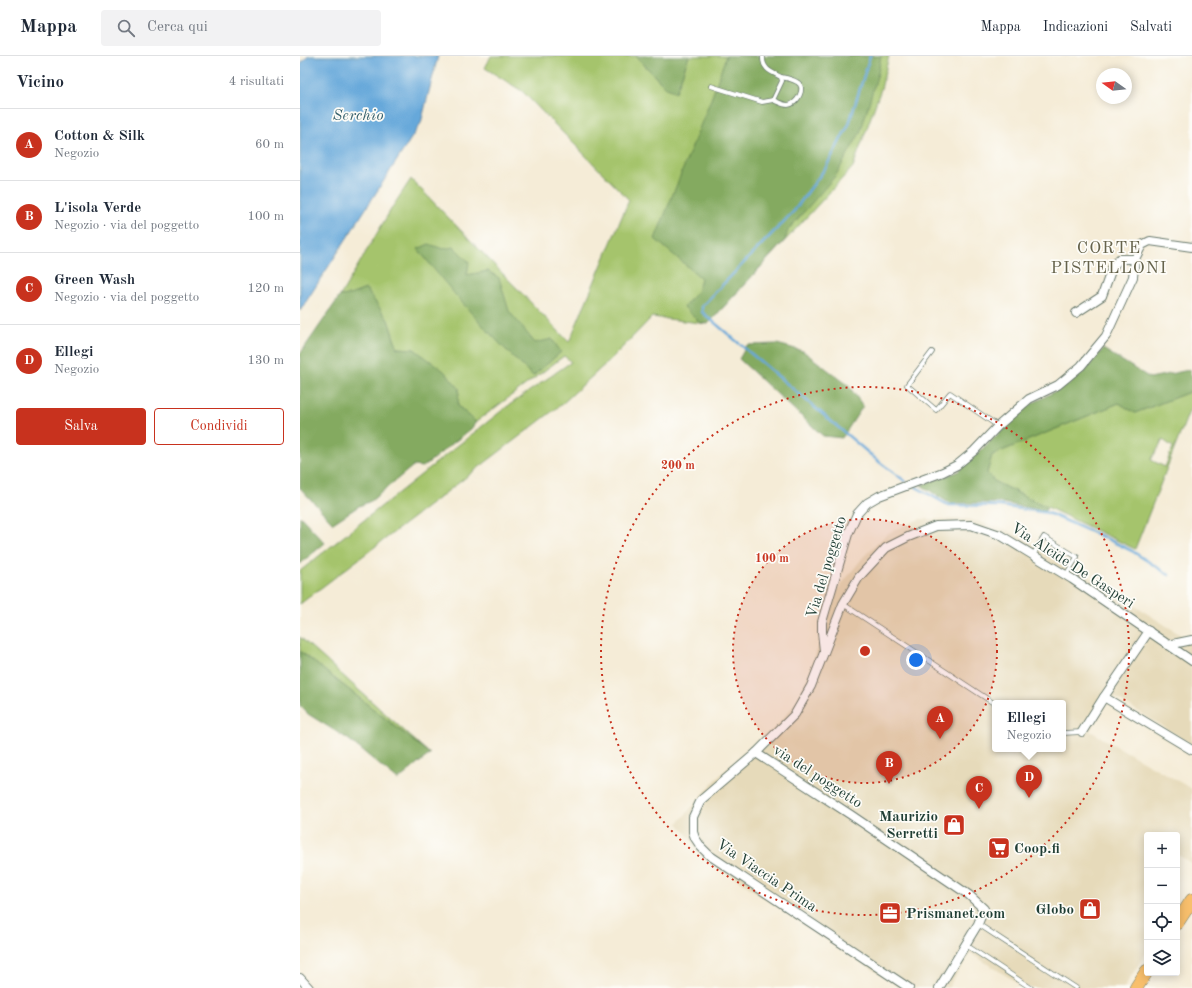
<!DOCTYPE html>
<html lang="it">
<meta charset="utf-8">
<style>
body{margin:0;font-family:"Old Standard TT",serif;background:#f2f2f3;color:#1f2937}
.controls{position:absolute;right:12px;bottom:12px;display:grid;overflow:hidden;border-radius:4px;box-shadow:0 2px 10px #0003}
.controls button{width:36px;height:36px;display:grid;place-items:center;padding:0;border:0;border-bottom:1px solid #e0e1e3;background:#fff;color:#1f2937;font:20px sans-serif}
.compass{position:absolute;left:796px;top:12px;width:36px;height:36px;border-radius:50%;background:#fff;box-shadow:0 2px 10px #0003;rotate:285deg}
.you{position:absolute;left:616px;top:604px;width:14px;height:14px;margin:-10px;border:3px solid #fff;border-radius:50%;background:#1a73e8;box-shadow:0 0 0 6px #1a73e833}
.badge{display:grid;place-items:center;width:26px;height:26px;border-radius:50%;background:#c8321e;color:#fff;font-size:13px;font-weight:700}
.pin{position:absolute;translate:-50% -33px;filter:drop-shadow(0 1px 2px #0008)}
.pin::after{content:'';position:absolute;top:21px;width:14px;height:12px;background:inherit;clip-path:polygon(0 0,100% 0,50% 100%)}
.popup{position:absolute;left:692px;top:644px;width:74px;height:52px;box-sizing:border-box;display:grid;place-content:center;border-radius:4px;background:#fff;filter:drop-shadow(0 1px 3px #0005);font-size:13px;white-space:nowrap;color:#747a83}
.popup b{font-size:15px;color:#1f2937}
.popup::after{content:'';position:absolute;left:50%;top:100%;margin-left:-8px;border:8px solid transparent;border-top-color:#fff}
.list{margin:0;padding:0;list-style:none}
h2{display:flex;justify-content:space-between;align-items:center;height:52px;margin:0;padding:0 16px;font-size:17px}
h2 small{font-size:13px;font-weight:400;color:#747a83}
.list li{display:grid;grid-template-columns:26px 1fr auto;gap:12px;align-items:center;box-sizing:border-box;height:72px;padding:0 16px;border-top:1px solid #e0e1e3}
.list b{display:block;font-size:15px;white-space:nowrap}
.list p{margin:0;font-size:13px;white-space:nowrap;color:#747a83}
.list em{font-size:13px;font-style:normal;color:#747a83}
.actions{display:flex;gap:8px;padding:12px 16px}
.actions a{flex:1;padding:9px 0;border:1px solid #c8321e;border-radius:4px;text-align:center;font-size:14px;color:#c8321e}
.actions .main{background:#c8321e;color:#fff}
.icon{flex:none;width:22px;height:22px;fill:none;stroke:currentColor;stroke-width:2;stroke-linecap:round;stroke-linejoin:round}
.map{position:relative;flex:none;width:892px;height:932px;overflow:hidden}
header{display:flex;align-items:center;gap:24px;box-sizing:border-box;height:56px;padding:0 20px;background:#fff;border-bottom:1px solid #e0e1e3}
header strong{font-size:19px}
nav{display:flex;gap:22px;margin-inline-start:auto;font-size:14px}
.search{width:280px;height:36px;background:#f2f2f3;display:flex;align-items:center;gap:10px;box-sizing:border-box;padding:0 14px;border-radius:4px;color:#747a83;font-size:15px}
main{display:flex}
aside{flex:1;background:#fff}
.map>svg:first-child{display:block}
</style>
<header>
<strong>Mappa</strong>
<div class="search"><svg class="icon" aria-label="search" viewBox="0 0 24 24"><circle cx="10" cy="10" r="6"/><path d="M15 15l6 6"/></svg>Cerca qui</div>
<nav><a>Mappa</a><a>Indicazioni</a><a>Salvati</a></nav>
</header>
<main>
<aside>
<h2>Vicino<small>4 risultati</small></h2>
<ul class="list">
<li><span class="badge">A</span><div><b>Cotton &amp; Silk</b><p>Negozio</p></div><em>60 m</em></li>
<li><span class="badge">B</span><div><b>L'isola Verde</b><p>Negozio · via del poggetto</p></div><em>100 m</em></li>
<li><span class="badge">C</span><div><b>Green Wash</b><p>Negozio · via del poggetto</p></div><em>120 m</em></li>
<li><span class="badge">D</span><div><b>Ellegi</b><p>Negozio</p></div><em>130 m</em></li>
</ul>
<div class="actions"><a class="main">Salva</a><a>Condividi</a></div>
</aside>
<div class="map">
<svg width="892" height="932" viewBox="0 0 892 932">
<rect width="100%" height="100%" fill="#fdfcf7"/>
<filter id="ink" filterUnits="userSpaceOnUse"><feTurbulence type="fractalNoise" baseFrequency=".025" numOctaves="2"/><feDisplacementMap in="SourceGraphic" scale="8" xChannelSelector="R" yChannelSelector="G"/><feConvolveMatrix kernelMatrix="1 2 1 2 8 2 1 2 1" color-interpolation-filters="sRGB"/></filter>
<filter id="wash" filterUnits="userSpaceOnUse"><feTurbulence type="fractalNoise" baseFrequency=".012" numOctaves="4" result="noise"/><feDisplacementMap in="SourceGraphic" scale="16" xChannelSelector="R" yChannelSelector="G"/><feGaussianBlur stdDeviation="0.9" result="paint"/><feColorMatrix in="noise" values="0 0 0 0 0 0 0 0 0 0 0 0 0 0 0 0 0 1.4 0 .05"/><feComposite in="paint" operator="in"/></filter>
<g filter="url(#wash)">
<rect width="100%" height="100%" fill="#f5ecd7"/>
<path fill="#e6daba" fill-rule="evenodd" d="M619,463H668L705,473L781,516L892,586V688L811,639L790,675L892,733V808L877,798V779H847V895L824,932H726L670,897L648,932H601L511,873L404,801L378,767L419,720L476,671L498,644L511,612L538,533L564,500L588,477ZM695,647H763V693H695Z"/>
<g fill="#a5c46c" stroke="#628050" fill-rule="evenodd">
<polygon points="191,0 336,0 365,31 376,36 389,0 589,0 581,33 553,111 408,268 352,261 312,302 262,348 0,548 0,515 205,352 271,306 264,300 176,366 158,350 159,332 114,293 97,292 88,264 66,233 50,239 40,240 93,150 111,123 269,286 329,144 222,35 185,12"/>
<path d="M892,335V348L835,493L695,426L687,417L692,399L819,347L835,357ZM863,384L873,391L865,411L851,404Z"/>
<polygon points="0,581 130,698 0,595"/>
</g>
<g fill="#84aa60" stroke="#52744a">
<polygon points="336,0 389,0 376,36 365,31"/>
<polygon points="426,0 581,0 578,17 560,77 536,119 488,174 485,184 408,268 400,267 384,251 398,234 401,222 355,183 413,38"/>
<path d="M129,188L143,193L154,191L169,206L167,219L188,215L199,222L209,255L235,287L252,283L261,296L233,320C191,281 153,238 118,193Z"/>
<polygon points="66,233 88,264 97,292 114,293 144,315 159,332 158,350 176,366 171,373 123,411 113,410 71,445 59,450 33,467 0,432 0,298 40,240 50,239"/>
<polygon points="477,288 503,295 548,329 563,350 542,382 523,380 439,303 447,289"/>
<polygon points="803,293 850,322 889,314 892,321 892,335 835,357 819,347 692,399 687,417 695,426 747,451 745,455 703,447 649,447 621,429 657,416 731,348 767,329 786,314"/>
<polygon points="0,460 25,487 0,508"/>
<polygon points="0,595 130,698 98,724 48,683 8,658 0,650"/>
</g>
<polygon fill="#66a8da" stroke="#427287" points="8,0 138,0 121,67 0,255 0,9"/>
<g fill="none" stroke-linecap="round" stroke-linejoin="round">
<g stroke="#66a8da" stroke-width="2.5">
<polyline points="570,0 549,68 526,111 494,155 402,250 402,256 578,405 605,425"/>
<polyline points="616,431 648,449 701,450 748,457 803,481 832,495 869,519"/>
</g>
</g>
</g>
<g filter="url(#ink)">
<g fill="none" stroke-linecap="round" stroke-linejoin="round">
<g stroke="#6a7a6d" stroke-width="5.5">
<g id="service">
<path d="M411,30L462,46L473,44L482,25L481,21C471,16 462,13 463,0"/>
<path d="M473,44C478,46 483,49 488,49C497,49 507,31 497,26C492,23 486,22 481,21"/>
<polyline points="632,296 607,329 636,354 650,337 698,370"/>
<polyline points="733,499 744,481 777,501 766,519"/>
<polyline points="543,548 695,648"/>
<polyline points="763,677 782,676"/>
<polyline points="678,868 776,932"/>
<polyline points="666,889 731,932"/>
</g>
</g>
<g stroke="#6a7a6d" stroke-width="10">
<g id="minor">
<polyline points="776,257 802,240 812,212 819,203 835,203"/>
<polyline points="868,589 892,584"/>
<polyline points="524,595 522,576 522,566 548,478 557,458 567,447 579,440 643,416 657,409 674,395 698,370 729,343 758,329 781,310 806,280 833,221 835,203 842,189 850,185 892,191"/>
<polyline points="804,641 892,694"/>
<polyline points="782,676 804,641 849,575"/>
<polyline points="456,697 551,759 669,839 684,853 678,868 639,932"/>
<polyline points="0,922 9,932"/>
<polyline points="609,932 409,799 401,791 395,782 393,776 393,761 401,744 456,697 495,658 511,630 543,548 559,521 586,492 608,481 636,470 671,469 700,479 772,523 892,605"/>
</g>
</g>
<g stroke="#6a7a6d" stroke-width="14">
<g id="primary">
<polyline points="877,867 892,844"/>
<polyline points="836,932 847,915"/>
</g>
</g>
<use href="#service" stroke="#fff" stroke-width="4"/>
<use href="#minor" stroke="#fff" stroke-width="8"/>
<use href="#primary" stroke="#f8bf6c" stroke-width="13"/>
</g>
</g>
<circle cx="565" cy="595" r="132" fill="#c8321e" fill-opacity=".12"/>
<g fill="none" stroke="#c8321e" stroke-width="2" stroke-dasharray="2 4">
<circle cx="565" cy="595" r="132"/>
<circle cx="565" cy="595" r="264"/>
</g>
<defs>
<g id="shop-square" transform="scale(1.15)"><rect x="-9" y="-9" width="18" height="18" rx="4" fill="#c8321e" stroke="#fdfcf7"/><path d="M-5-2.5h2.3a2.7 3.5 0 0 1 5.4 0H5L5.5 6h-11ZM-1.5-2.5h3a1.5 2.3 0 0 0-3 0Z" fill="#fff"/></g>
<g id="supermarket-square" transform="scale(1.15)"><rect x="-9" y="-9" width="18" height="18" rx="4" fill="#c8321e" stroke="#fdfcf7"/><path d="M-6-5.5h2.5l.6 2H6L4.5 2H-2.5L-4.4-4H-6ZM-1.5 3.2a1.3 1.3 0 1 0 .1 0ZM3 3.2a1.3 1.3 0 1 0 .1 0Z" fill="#fff"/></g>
<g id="office-square" transform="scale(1.15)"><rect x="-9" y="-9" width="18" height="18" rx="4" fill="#c8321e" stroke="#fdfcf7"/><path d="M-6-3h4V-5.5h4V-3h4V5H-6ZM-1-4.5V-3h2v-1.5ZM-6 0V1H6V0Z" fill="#fff"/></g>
</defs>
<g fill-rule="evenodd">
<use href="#shop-square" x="654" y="769"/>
<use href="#supermarket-square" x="699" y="792"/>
<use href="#shop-square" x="790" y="853"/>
<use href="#office-square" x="590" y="857"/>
</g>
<g text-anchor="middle" stroke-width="3.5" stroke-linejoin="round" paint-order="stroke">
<g font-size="15" fill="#1f3d34" stroke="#fdfcf7">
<text transform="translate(773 509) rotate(33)" y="5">Via Alcide De Gasperi</text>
<text transform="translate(526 511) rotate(-73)" y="5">Via del poggetto</text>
<text transform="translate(518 720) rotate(33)" y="5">via del poggetto</text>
<text transform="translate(467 819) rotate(34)" y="5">Via Viaccia Prima</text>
</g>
<g font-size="15" font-weight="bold" fill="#1f3d34" stroke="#fdfcf7" text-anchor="end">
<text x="638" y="765">Maurizio<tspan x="638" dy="17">Serretti</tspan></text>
<text x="714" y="797" text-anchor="start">Coop.fi</text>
<text x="774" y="858">Globo</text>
<text x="606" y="862" text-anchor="start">Prismanet.com</text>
</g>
<g font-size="16" font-style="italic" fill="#38626e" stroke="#fdfcf7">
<text x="58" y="64">Serchio</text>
</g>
<g font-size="17" letter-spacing="1" fill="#66634c" stroke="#fdfcf7">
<text x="809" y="197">CORTE<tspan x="809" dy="20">PISTELLONI</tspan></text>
</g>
</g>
<circle cx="565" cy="595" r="6" fill="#c8321e" stroke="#fdfcf7" stroke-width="2"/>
<g font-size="12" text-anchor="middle" font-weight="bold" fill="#c8321e" stroke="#fdfcf7" stroke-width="3.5" stroke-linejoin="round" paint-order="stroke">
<text x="378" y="413">200 m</text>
<text x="472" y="506">100 m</text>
</g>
</svg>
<div class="controls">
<button>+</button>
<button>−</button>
<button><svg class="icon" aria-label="locate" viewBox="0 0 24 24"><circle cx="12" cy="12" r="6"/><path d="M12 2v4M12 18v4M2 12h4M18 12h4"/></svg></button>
<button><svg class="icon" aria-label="layers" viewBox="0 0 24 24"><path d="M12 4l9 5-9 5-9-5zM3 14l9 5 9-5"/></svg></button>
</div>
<svg class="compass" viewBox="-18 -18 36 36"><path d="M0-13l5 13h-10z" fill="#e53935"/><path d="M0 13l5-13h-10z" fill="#747a83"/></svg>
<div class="you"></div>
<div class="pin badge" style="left:640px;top:683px">A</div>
<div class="pin badge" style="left:589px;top:728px">B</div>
<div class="pin badge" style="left:679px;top:753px">C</div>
<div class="pin badge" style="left:729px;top:742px">D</div>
<div class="popup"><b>Ellegi</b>Negozio</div>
</div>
</main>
